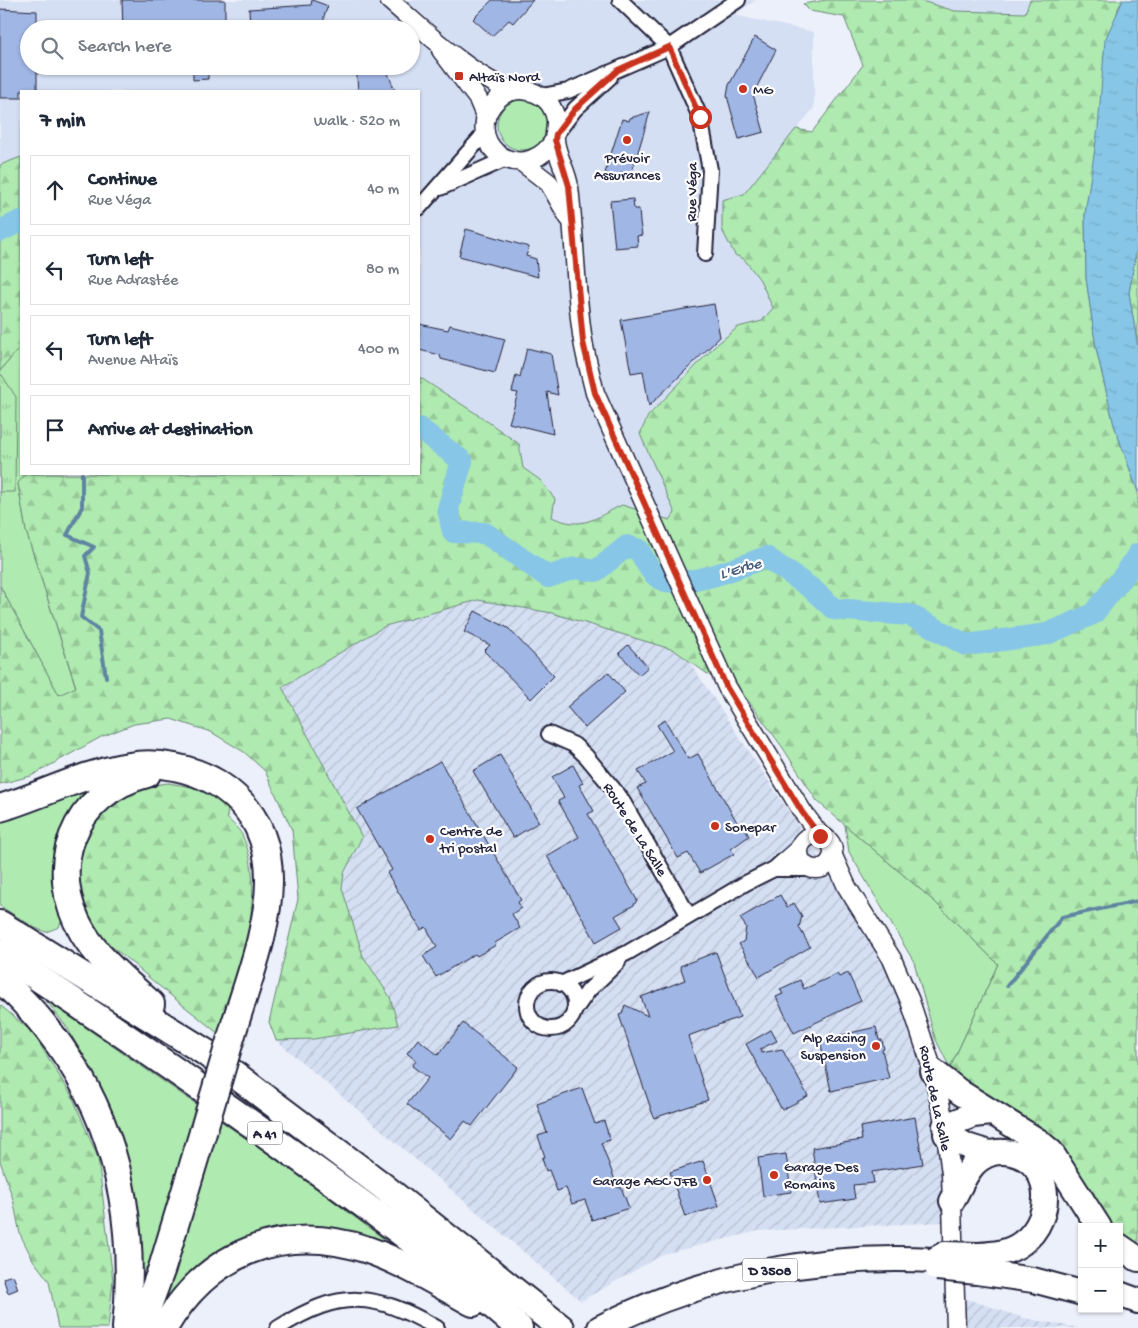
<!DOCTYPE html>
<meta charset="utf-8">
<style>
body{margin:0;font-family:"Gochi Hand",sans-serif;background:#f2f2f3;color:#1f2937}
.controls{position:absolute;right:15px;bottom:15px;display:grid;overflow:hidden;border-radius:0px;box-shadow:0 1px 4px #0004}
.controls button{width:45px;height:45px;display:grid;place-items:center;padding:0;border:0;border-bottom:1px solid #e0e1e3;background:#fff;color:#1f2937;font:25px sans-serif}
.stop{position:absolute;width:15px;height:15px;margin:-11px;border:4px solid #c8321e;border-radius:50%;background:#fff}
.stop.end{background:#c8321e;border-color:#fff;box-shadow:0 1px 5px #0008}
.list{margin:0;padding:0;list-style:none}
h2{display:flex;justify-content:space-between;align-items:center;height:65px;margin:0;padding:0 20px;font-size:21px}
h2 small{font-size:16px;font-weight:400;color:#747a83}
.list li{display:grid;grid-template-columns:32px 1fr auto;gap:15px;align-items:center;box-sizing:border-box;height:70px;margin:0 10px 10px;padding:0 10px;border:1px solid #e0e1e3;border-radius:0px}
.list b{display:block;font-size:19px;white-space:nowrap}
.list p{margin:0;font-size:16px;white-space:nowrap;color:#747a83}
.list em{font-size:16px;font-style:normal;color:#747a83}
.icon{flex:none;width:28px;height:28px;fill:none;stroke:currentColor;stroke-width:2;stroke-linecap:round;stroke-linejoin:round}
.map{position:relative;flex:none;width:1138px;height:1328px;overflow:hidden}
.search{position:absolute;background:#fff;box-shadow:0 1px 4px #0004;left:20px;top:20px;width:400px;height:55px;display:flex;align-items:center;gap:12px;box-sizing:border-box;padding:0 18px;border-radius:28px;color:#747a83;font-size:19px}
.panel{position:absolute;background:#fff;box-shadow:0 1px 4px #0004;left:20px;top:90px;width:400px;height:385px;border-radius:0px}
.map>svg:first-child{display:block}
</style>
<div class="map">
<svg width="1138" height="1328" viewBox="0 0 1138 1328">
<defs>
<pattern id="industrial-furrows" width="10" height="10" patternUnits="userSpaceOnUse" patternTransform="scale(1.25)"><rect width="10" height="10" fill="#d5dff3"/><path d="M-1 1l2-2M0 10L10 0M9 11l2-2" fill="none" stroke="#b7bfd1"/></pattern>
<pattern id="forest-firs" width="22" height="20" patternUnits="userSpaceOnUse" patternTransform="scale(1.25)"><rect width="22" height="20" fill="#afeab0"/><path d="M5 1l3.5 6h-7zM16 11l3.5 6h-7z" fill="#96c898"/></pattern>
<pattern id="park-tufts" width="24" height="20" patternUnits="userSpaceOnUse" patternTransform="scale(1.25)"><rect width="24" height="20" fill="#afeab0"/><path d="M3 7l-1-3M5 7V3M7 7l1-3M15 17l-1-3M17 17v-4M19 17l1-3" fill="none" stroke="#96c898"/></pattern>
<pattern id="water-ripples" width="26" height="14" patternUnits="userSpaceOnUse" patternTransform="scale(1.25)"><rect width="26" height="14" fill="#87c6e7"/><path d="M2 4q2-2 4 0t4 0M15 11q2-2 4 0t4 0" fill="none" stroke="#74aac7"/></pattern>
</defs>
<rect width="100%" height="100%" fill="#ecf0fa"/>
<filter id="ink" filterUnits="userSpaceOnUse"><feTurbulence type="fractalNoise" baseFrequency=".02" numOctaves="2"/><feDisplacementMap in="SourceGraphic" scale="10" xChannelSelector="R" yChannelSelector="G"/><feConvolveMatrix kernelMatrix="1 2 1 2 8 2 1 2 1" color-interpolation-filters="sRGB"/></filter>
<g filter="url(#ink)">
<g fill="#d5dff3" fill-rule="evenodd">
<path d="M0,0H756L734,15L814,32V108L744,194L735,255L744,259L760,280L773,308L762,321L738,327L715,347L648,415L640,434L676,513L670,520L622,505L582,524H568L552,516L555,506L540,480L523,468L519,444L480,416L419,377V91H21V157L0,165ZM29,29H411V66H29Z"/>
<polygon points="918,0 1030,0 1025,13 955,11"/>
</g>
<g fill="url(#industrial-furrows)">
<polygon points="478,600 552,613 628,634 674,650 689,661 852,907 905,1004 935,1110 946,1222 758,1231 664,1254 581,1301 276,1040 314,1039 397,1025 390,997 363,956 342,888 344,873 362,837 282,687 385,626"/>
<polygon points="967,1299 1024,1318 1079,1328 955,1328"/>
</g>
<g fill="#afeab0" stroke="#688676">
<circle cx="522" cy="125" r="25"/>
<polygon points="21,346 21,474 26,474 18,484 26,531 76,688 59,695 0,586 0,371"/>
<polygon points="117,774 59,927 46,932 35,928 0,906 0,814"/>
<polygon points="845,825 935,902 998,964 950,1068 935,1038 914,962 849,852"/>
<polygon points="46,1000 303,1178 418,1265 293,1233 158,1323 214,1133 152,1260 142,1273 115,1124 92,1073 68,1029"/>
</g>
<g fill="url(#forest-firs)" stroke="#688676">
<path d="M826,0H918L955,11L1025,13L1030,0H1123L1118,8L1085,214L1086,278L1096,348L1114,425L1138,492V1250L1119,1234V1227H1112L990,1101L950,1068L998,964L935,902L817,801L783,748L747,699L720,683L674,650L552,613L478,600L385,626L282,687L362,837L344,873L342,888L363,956L390,997L398,1025L314,1039L276,1040L269,1022L298,899L292,830L265,771L244,752L211,732L171,719L134,724L101,737L31,776L0,784V586L59,695L76,687L26,531L18,483L26,474H419V377L480,416L519,444L523,468L540,480L555,499L552,517C583,531 594,518 622,505L670,520L675,513L640,434L648,416L715,346L738,327L762,321L773,308L760,280L744,259L735,255L722,230V200L744,194L796,129L812,132L863,65L844,17L810,11L803,4Z"/>
<polygon points="21,157 21,346 0,371 0,165"/>
<polygon points="1138,241 1138,348 1129,293"/>
<path d="M168,783L192,787L228,803L227,818C232,823 239,829 242,835C270,892 236,977 220,1035C191,1011 160,988 132,963C123,955 111,947 103,938C79,908 72,869 87,834C102,800 133,787 168,783Z"/>
<polygon points="0,1005 33,1033 73,1098 98,1158 113,1280 108,1328 58,1328 49,1281 33,1260 20,1234 13,1199 0,1161"/>
</g>
<polygon fill="url(#park-tufts)" stroke="#688676" points="0,375 2,375 16,397 15,492 0,492"/>
<polygon fill="url(#water-ripples)" stroke="#5f84a2" points="1123,0 1138,0 1138,241 1129,293 1138,348 1138,492 1114,425 1096,348 1086,278 1085,214 1098,128 1105,40"/>
<g fill="none" stroke-linecap="round" stroke-linejoin="round">
<g stroke="#5f84a2" stroke-width="4">
<polyline points="82,474 82,507 67,535 94,547 85,556 90,573 81,617 99,631 106,677"/>
<polyline points="1007,986 1062,917 1138,901"/>
</g>
<g stroke="#87c6e7" stroke-width="22">
<polyline points="0,231 21,221"/>
<path d="M419,428L462,461L448,509L453,532L485,533L548,577L575,568L596,571L627,546L639,550C645,561 651,575 663,580C686,589 743,566 766,557L812,589L834,609L910,615L966,645L1047,634L1093,614L1126,573L1138,554"/>
</g>
</g>
<g fill="#a0b6e4" stroke="#22223b">
<polygon points="122,0 225,0 225,29 123,29"/>
<polygon points="312,0 328,6 324,16 324,29 250,29 249,9 311,5"/>
<polygon points="492,0 533,0 513,23 509,20 492,36 473,19"/>
<polygon points="0,9 37,11 37,29 29,29 29,66 37,66 37,91 21,91 21,98 0,98"/>
<polygon points="755,37 776,50 753,94 764,132 739,139 727,96 729,85"/>
<polygon points="193,66 208,66 208,79 193,80"/>
<polygon points="356,66 385,66 395,91 358,91"/>
<polygon points="650,112 631,175 621,172 620,177 605,173 622,119 629,121 630,118"/>
<polygon points="633,199 634,209 639,209 640,222 642,235 637,236 638,246 615,248 610,201"/>
<polygon points="466,229 529,247 526,256 536,259 538,277 459,256"/>
<polygon points="714,304 720,337 649,406 643,371 631,373 621,320"/>
<polygon points="419,324 448,330 450,325 505,339 495,373 441,359 440,355 419,350"/>
<polygon points="527,348 551,354 558,395 547,392 553,434 509,423 518,393 512,392 516,375 520,377"/>
<polygon points="475,611 508,628 554,676 531,699 484,651 490,645 464,632"/>
<polygon points="628,645 648,667 639,675 619,653"/>
<polygon points="608,672 625,692 585,728 567,707"/>
<polygon points="665,720 688,759 698,754 738,824 741,822 749,836 731,849 734,854 700,873 688,853 678,858 637,788 646,784 638,771 673,751 657,725"/>
<polygon points="500,755 539,822 513,838 473,771"/>
<polygon points="440,761 521,900 518,902 521,908 512,914 520,928 495,943 496,945 477,956 475,954 436,977 423,956 437,947 426,927 421,930 387,873 392,870 357,809"/>
<polygon points="573,765 583,783 579,785 594,811 588,814 637,900 634,905 615,916 622,927 596,942 547,856 579,837 558,801 564,798 552,777"/>
<polygon points="780,895 787,907 794,903 802,916 799,927 810,947 759,977 739,944 744,941 746,927 740,918"/>
<polygon points="716,952 740,1017 688,1036 708,1100 654,1118 619,1015 622,1014 625,1005 648,1016 641,997 685,980 680,966"/>
<polygon points="848,973 861,1001 794,1033 776,997 783,994 780,989 800,980 804,989 837,974 839,977"/>
<polygon points="463,1023 518,1067 472,1126 465,1121 451,1139 407,1104 428,1078 412,1066 416,1061 407,1053 418,1039 438,1055"/>
<polygon points="876,1027 879,1040 882,1040 884,1049 882,1050 889,1078 831,1091 820,1040"/>
<polygon points="771,1030 777,1041 760,1049 761,1053 782,1049 808,1096 782,1110 746,1044"/>
<polygon points="582,1088 595,1124 604,1121 610,1140 601,1143 618,1188 621,1187 629,1208 592,1220 585,1200 572,1204 566,1188 557,1191 549,1170 546,1171 542,1158 545,1157 538,1136 547,1133 537,1104"/>
<polygon points="915,1117 923,1164 872,1172 874,1183 853,1185 855,1199 820,1204 812,1148 862,1140 860,1127"/>
<polygon points="786,1154 791,1192 763,1196 758,1158"/>
<polygon points="703,1161 719,1206 685,1217 670,1172"/>
<polygon points="13,1275 18,1289 8,1293 3,1278"/>
</g>
<g fill="none" stroke-linecap="round" stroke-linejoin="round">
<g stroke="#22223b" stroke-width="18">
<g id="minor">
<polyline points="620,0 669,47 700,117 710,170 705,254"/>
<polyline points="542,96 568,91 669,47 738,0"/>
<polyline points="556,134 575,109 610,77"/>
<polyline points="440,188 506,159"/>
<polyline points="419,208 485,133"/>
<polyline points="549,734 574,745 586,756 620,797 689,916"/>
<polyline points="774,869 811,869"/>
<circle cx="551" cy="1005" r="24"/>
<polyline points="561,984 627,953 746,883 774,869 801,845"/>
<polyline points="574,1011 588,991 618,962"/>
<path d="M278,1328C340,1289 374,1292 437,1328"/>
</g>
</g>
<g stroke="#22223b" stroke-width="21">
<g id="tertiary">
<path d="M389,0C424,30 469,75 512,91"/>
<polyline points="441,50 478,99 486,118"/>
<path d="M555,139C528,183 475,155 486,117C490,105 500,94 512,91C527,87 547,95 553,110C559,122 554,128 555,140C556,155 567,171 569,187C575,238 575,290 583,341C586,359 591,376 595,393L727,687L802,811L820,835"/>
<polyline points="523,163 549,183 569,218"/>
<circle cx="816" cy="852" r="17"/>
<polyline points="833,856 847,887 892,959 910,1001 933,1071 945,1126 951,1174 956,1328"/>
</g>
</g>
<g stroke="#22223b" stroke-width="28">
<g id="trunk">
<polyline points="933,1071 961,1093 1038,1141 1051,1152 1099,1227"/>
<polyline points="945,1126 973,1115 991,1113"/>
<polyline points="946,1134 967,1146 989,1153"/>
<path d="M952,1201C959,1189 964,1175 974,1164C982,1156 992,1151 1004,1152C1053,1155 1057,1218 1022,1243C1009,1253 994,1254 978,1255"/>
<polyline points="1119,1246 1138,1259"/>
<polyline points="977,1272 1033,1280 1082,1293"/>
<polyline points="1119,1294 1138,1301"/>
<path d="M600,1328C701,1275 820,1254 934,1260"/>
</g>
</g>
<g stroke="#22223b" stroke-width="30">
<g id="motorway">
<path d="M147,774C73,793 44,868 83,933C100,961 127,982 151,1004"/>
<path d="M0,808C43,795 84,773 129,766C158,761 192,768 217,783C306,839 259,945 235,1024"/>
<polyline points="0,924 205,1052 380,1184 561,1328"/>
<path d="M0,953C97,1016 192,1081 285,1148C365,1205 445,1263 519,1328"/>
<path d="M0,979C103,1072 140,1191 126,1328"/>
<polyline points="140,1328 162,1268 203,1132"/>
<path d="M164,1328C208,1252 283,1222 368,1250C405,1263 439,1284 473,1303"/>
</g>
</g>
<use href="#minor" stroke="#fff" stroke-width="14"/>
<use href="#tertiary" stroke="#fff" stroke-width="18"/>
<use href="#trunk" stroke="#fff" stroke-width="24"/>
<use href="#motorway" stroke="#fff" stroke-width="26"/>
<g stroke="#22223b" stroke-width="28" stroke-linecap="butt">
<g id="trunk-bridge">
<polyline points="934,1260 945,1254 978,1255"/>
<polyline points="937,1268 977,1272"/>
</g>
</g>
<g stroke="#22223b" stroke-width="30" stroke-linecap="butt">
<polyline id="motorway-bridge" points="203,1132 235,1024"/>
</g>
<use href="#trunk-bridge" stroke="#fff" stroke-width="24"/>
<use href="#motorway-bridge" stroke="#fff" stroke-width="26"/>
</g>
</g>
<g fill="none" stroke-linecap="round" stroke-linejoin="round" filter="url(#ink)">
<polyline stroke="#c8321e" stroke-width="6" points="700,117 669,47 618,70 575,109 556,134 555,140 569,186 583,342 595,393 727,688 802,812 820,836"/>
</g>
<g fill="#c8321e" stroke="#fff" stroke-width="2">
<rect x="454" y="71" width="10" height="10" rx="2.5"/>
<circle cx="743" cy="89" r="5"/>
<circle cx="627" cy="140" r="5"/>
<circle cx="715" cy="826" r="5"/>
<circle cx="430" cy="839" r="5"/>
<circle cx="876" cy="1046" r="5"/>
<circle cx="774" cy="1175" r="5"/>
<circle cx="707" cy="1180" r="5"/>
</g>
<g text-anchor="middle" stroke-width="4.5" stroke-linejoin="round" paint-order="stroke">
<g fill="#fff" stroke="#646476" stroke-width="1">
<rect x="247.5" y="1121.5" width="35" height="23" rx="4"/>
<rect x="742.5" y="1258.5" width="55" height="23" rx="4"/>
</g>
<g font-size="14" font-weight="bold" fill="#22223b">
<text x="265" y="1138">A 41</text>
<text x="770" y="1275">D 3508</text>
</g>
<g font-size="15" fill="#22223b" stroke="#fff" text-anchor="start">
<text x="469" y="81">Altaïs Nord</text>
<text x="753" y="94">MG</text>
<text x="627" y="162" text-anchor="middle">Prévoir<tspan x="627" dy="17">Assurances</tspan></text>
<text x="725" y="831">Sonepar</text>
<text x="440" y="835">Centre de<tspan x="440" dy="17">tri postal</tspan></text>
<text x="866" y="1042" text-anchor="end">Alp Racing<tspan x="866" dy="17">Suspension</tspan></text>
<text x="784" y="1171">Garage Des<tspan x="784" dy="17">Romains</tspan></text>
<text x="697" y="1185" text-anchor="end">Garage AGC JFB</text>
</g>
<g font-size="15" fill="#22223b" stroke="#fff">
<text transform="translate(691 192) rotate(-89)" y="5">Rue Véga</text>
<text transform="translate(636 829) rotate(58)" y="5">Route de La Salle</text>
<text transform="translate(936 1098) rotate(78)" y="5">Route de La Salle</text>
</g>
<g font-size="16" font-style="italic" fill="#455b77" stroke="#fff">
<text transform="translate(740 567) rotate(-16)" y="6">L'Erbe</text>
</g>
</g>
</svg>
<div class="controls">
<button>+</button>
<button>−</button>
</div>
<div class="stop" style="left:700px;top:117px"></div>
<div class="stop end" style="left:820px;top:836px"></div>
<div class="search"><svg class="icon" aria-label="search" viewBox="0 0 24 24"><circle cx="10" cy="10" r="6"/><path d="M15 15l6 6"/></svg>Search here</div>
<section class="panel">
<h2>7 min<small>Walk · 520 m</small></h2>
<ul class="list">
<li><svg class="icon" aria-label="ahead" viewBox="0 0 24 24"><path d="M12 20V5M6 11l6-6 6 6"/></svg><div><b>Continue</b><p>Rue Véga</p></div><em>40 m</em></li>
<li><svg class="icon" aria-label="left" viewBox="0 0 24 24"><path d="M17 20v-9H6M10 6l-5 5 5 5"/></svg><div><b>Turn left</b><p>Rue Adrastée</p></div><em>80 m</em></li>
<li><svg class="icon" aria-label="left" viewBox="0 0 24 24"><path d="M17 20v-9H6M10 6l-5 5 5 5"/></svg><div><b>Turn left</b><p>Avenue Altaïs</p></div><em>400 m</em></li>
<li><svg class="icon" aria-label="arrive" viewBox="0 0 24 24"><path d="M6 21V4h12l-3 4 3 4H6"/></svg><div><b>Arrive at destination</b></div></li>
</ul>
</section>
</div>
